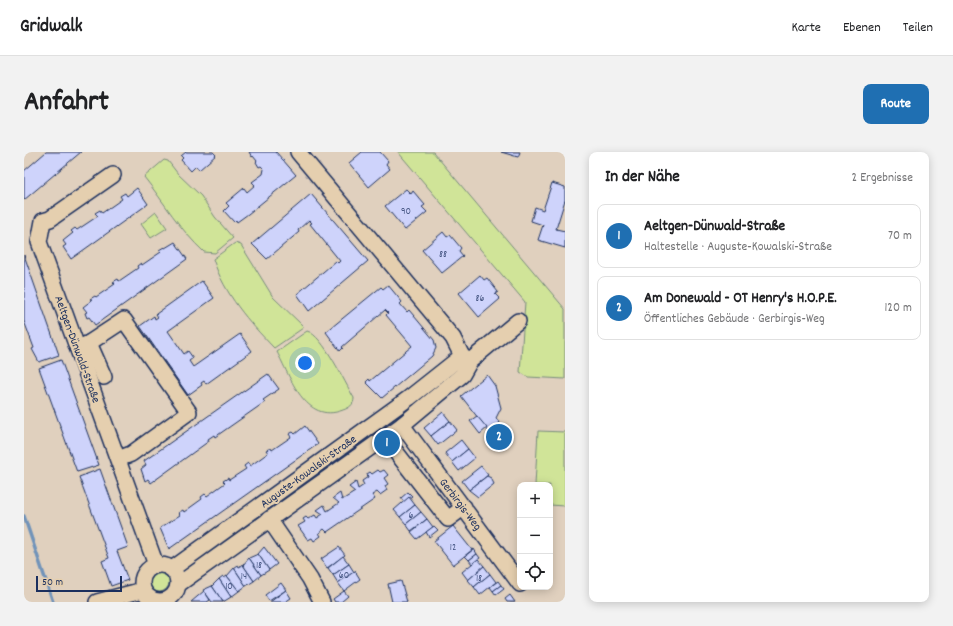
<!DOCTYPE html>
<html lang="de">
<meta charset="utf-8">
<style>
body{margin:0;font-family:Dekko,sans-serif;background:#f2f2f2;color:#202124}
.controls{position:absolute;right:12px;bottom:12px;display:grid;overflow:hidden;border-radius:8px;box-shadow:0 2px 10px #0003}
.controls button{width:36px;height:36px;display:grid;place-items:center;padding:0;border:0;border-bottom:1px solid #e0e0e0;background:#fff;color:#202124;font:20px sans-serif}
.scale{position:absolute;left:12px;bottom:10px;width:86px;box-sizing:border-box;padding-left:4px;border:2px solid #1b2f5e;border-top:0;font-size:11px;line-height:14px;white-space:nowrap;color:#1b2f5e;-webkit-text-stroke:3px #e5cfaf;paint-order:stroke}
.you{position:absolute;left:281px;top:211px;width:14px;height:14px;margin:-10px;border:3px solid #fff;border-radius:50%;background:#1a73e8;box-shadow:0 0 0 6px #1a73e833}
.badge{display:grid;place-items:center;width:26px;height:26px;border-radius:50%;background:#1f6fb2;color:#fff;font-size:13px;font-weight:700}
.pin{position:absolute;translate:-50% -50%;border:2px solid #fff;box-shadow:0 1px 4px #0006}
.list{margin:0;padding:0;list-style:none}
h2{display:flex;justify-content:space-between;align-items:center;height:52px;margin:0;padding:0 16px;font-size:17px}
h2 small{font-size:13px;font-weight:400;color:#757577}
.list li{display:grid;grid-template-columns:26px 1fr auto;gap:12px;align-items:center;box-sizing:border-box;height:64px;margin:0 8px 8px;padding:0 8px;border:1px solid #e0e0e0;border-radius:8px}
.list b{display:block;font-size:15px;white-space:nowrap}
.list p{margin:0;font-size:13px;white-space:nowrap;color:#757577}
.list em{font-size:13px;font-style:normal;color:#757577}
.icon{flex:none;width:22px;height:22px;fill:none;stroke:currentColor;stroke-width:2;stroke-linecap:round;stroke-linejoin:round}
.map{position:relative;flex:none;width:541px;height:450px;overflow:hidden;border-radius:8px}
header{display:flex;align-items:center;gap:24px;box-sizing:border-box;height:56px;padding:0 20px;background:#fff;border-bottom:1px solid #e0e0e0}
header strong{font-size:19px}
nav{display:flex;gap:22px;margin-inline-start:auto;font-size:14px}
.intro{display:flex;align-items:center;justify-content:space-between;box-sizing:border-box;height:96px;padding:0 24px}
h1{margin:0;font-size:28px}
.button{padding:10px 18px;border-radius:8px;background:#1f6fb2;color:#fff;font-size:14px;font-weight:700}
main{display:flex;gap:24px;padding:0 24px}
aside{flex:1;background:#fff;border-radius:8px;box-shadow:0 2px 10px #0003}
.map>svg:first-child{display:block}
</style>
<header>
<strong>Gridwalk</strong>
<nav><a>Karte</a><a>Ebenen</a><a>Teilen</a></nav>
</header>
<div class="intro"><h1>Anfahrt</h1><a class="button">Route</a></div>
<main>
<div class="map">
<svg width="541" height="450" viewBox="0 0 541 450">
<rect width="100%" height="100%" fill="#e0d0be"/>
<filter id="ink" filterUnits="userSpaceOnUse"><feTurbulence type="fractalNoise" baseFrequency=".025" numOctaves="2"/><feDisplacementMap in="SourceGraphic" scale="8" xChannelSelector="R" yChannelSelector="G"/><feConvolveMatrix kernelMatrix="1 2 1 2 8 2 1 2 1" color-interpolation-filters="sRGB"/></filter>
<g filter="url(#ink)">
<g fill="#d0e498" stroke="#768a7b">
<polygon points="374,0 409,0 541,157 541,227 504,225 496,220 501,150"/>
<path d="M140,8L144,9L154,22L177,44L191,65L209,86L191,101L180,100C156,78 140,50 120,25Z"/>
<polygon points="132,60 143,76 127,86 117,72"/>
<path d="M211,91L217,93L249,145L279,174V176L250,196C224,169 201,143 189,107Z"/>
<path d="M283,179C299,183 321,231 330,246C330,253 325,256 319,258C281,273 266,224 253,200Z"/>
<polygon points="514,279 541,280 541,354 526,353 526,333 511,333"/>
<circle cx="135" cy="430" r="10"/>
</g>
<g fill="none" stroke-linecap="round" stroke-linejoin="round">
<polyline stroke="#7193b9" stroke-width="3.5" points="0,364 29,450"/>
</g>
<g fill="#ced3fb" stroke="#1b2f5e">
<polygon points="22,0 57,0 0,48 0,19"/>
<polygon points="162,0 189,0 192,3 175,18 172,14 167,19 157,8 159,6 157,4"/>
<polygon points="225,0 252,0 272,23 224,62 213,70 212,68 210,70 200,59 205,54 202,51 220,36 223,40 231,33 228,30 239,22 240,17 237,14 235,15 232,10 233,9 229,4 228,5"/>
<polygon points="338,0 356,0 364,9 362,12 366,17 345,35 325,11"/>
<polygon points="477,0 496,0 494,5"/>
<polygon points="528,31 541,35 541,48 532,77 541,79 541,96 514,88 519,73 507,69 511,55 519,58"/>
<polygon points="113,36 124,52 47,107 39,95 42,93 39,89 49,81 47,79 51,76 53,78 74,64 71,61 76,58 78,61 98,47 96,44 101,41 103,44"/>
<polygon points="382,37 387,42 389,39 401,53 398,55 403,60 381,78 361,54"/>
<polygon points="287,42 344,109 285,159 273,142 312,109 314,111 316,109 286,72 288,71 285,68 274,78 275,80 243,107 228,92"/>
<polygon points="419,80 423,85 426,83 437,96 435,99 439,104 418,121 398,98"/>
<polygon points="151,90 163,107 71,173 65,165 63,166 61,161 63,160 59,155 68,148 66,147 71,144 72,145 91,132 89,130 94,127 95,129 114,116 113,114 117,111 118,113 137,100 135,98 140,95 141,96"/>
<polygon points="0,103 35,203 15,210 8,197 10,196 0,169"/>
<polygon points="456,123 460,128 463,126 474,140 471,142 476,147 455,165 435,141"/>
<polygon points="178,129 190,146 144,179 160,202 164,199 169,206 165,209 169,215 216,182 228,199 182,232 180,229 177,231 178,233 164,243 116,174 130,164 131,167 134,165 132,162"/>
<polygon points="364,133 378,150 376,152 383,160 385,158 410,188 412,196 408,204 358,246 342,230 345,227 346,229 388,194 362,163 364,161 361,158 318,195 319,196 316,199 302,180 357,135 359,137"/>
<polygon points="37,208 75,313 53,320 15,216"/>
<polygon points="244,222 255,237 239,248 241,250 191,285 190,283 184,287 185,289 127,331 124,327 121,329 117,317 122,313 120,309"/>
<polygon points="463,223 471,234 477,256 472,266 476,271 465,280 437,244"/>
<polygon points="419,260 426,269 407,284 400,276"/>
<polygon points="453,264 463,276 456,282 446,269"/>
<polygon points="426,269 433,278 414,293 407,284"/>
<polygon points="281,274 294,292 145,397 136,376 156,363 154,361 159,358 160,360 178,347 177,345 181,342 183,344 201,331 199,329 204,326 205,328 222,317 220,314 224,311 226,314 244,301 242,298 247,296 248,298 267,285 265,282 269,280 271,282"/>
<polygon points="437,288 444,297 428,310 421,301"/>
<polygon points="444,297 451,306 435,319 428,310"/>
<polygon points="457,314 464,323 445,338 438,329"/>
<polygon points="76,317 104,395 93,399 104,428 87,434 78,409 85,406 55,325"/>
<polygon points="354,318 356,320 360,318 364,323 360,326 364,332 361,334 363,338 356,343 353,340 348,343 351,347 303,380 300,377 295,381 297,384 290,389 288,386 284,388 274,374 281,370 279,367 282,365 284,367 291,363 293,366 299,362 293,358 300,353 303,359 315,351 309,346 316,341 318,348 331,340 325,335 332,330 334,337 340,333 338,329 344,325 343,322 346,320 348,322"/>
<polygon points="463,324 467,326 470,332 454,345 445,338"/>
<polygon points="384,340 388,344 380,350 377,346"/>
<polygon points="385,345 391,353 376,365 370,358"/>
<polygon points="391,353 397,360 382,372 376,365"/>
<polygon points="397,360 403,367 387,379 382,372"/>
<polygon points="403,367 409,375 393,387 387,380"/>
<polygon points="410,374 414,378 405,385 402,380"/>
<polygon points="429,374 448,398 429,413 410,389"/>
<polygon points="240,395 253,412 245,418 234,402"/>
<polygon points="315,395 321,403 303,416 297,407"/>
<polygon points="450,397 453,402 445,408 441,404"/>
<polygon points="234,402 245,418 237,423 225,406"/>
<polygon points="453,402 456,406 448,412 445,408"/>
<polygon points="319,404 325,412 309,423 304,416"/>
<polygon points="225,406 237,423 230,429 219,413"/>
<polygon points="454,407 460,414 444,428 438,420"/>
<polygon points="325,412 330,420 314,431 309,423"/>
<polygon points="214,413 215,415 219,413 230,429 222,434 210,416"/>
<polygon points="460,414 466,422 450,435 444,428"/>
<polygon points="210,416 222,434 215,439 203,424"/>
<polygon points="331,419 336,427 320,439 314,431"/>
<polygon points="466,422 472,430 456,443 450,435"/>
<polygon points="199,424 200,426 203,424 215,439 207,445 195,427"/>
<polygon points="195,427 207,445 199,450 188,434"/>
<polygon points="377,429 383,450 368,450 364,432"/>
<polygon points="474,429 477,433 469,439 466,435"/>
<polygon points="257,431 262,438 245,449 241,443"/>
<polygon points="477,433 480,437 472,443 469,439"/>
<polygon points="188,434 199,450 188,450 179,438"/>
<polygon points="262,438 267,446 261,450 246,450"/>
<polygon points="180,439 186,448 183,450 167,450"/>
<polygon points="320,439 324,444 317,450 311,450 309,447"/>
<polygon points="486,443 491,450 483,450 481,447"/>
</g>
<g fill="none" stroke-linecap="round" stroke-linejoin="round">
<g stroke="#1b2f5e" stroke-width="18">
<g id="minor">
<polyline points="274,0 429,186 438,204 445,209"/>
<polyline points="89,23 26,67 19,69 15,90 132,413"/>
<polyline points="65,191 80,225"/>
<polyline points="54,196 65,191 100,168 165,260 107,302 94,307"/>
<polyline points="378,273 496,432"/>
<polyline points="372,300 424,367 440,355"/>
<polyline points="245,367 286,427 298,450"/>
<circle cx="136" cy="431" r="18"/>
<polyline points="148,417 385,246 438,204"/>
<polyline points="155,432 378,273 438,223 446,209 494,169"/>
<polyline points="73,450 119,438"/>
</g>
</g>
<use href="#minor" stroke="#e5cfaf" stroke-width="15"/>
</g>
</g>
<g text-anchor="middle" stroke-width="4" stroke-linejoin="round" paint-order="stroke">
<g font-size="10" fill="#485885">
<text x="382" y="62">90</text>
<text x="419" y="105">88</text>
<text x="456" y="149">86</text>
<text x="387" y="366">6</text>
<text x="429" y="398">12</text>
<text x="235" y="416">18</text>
<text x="320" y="426">60</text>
<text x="220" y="427">14</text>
<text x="455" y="429">18</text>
<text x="205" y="437">10</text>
</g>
<g font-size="12" fill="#1b2f5e" stroke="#e5cfaf">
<text transform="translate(54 197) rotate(70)" y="4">Aeltgen-Dünwald-Straße</text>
<text transform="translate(284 319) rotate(-36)" y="4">Auguste-Kowalski-Straße</text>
<text transform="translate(437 352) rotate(53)" y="4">Gerbirgis-Weg</text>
</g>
</g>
</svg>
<div class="controls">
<button>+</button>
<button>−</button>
<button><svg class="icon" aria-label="locate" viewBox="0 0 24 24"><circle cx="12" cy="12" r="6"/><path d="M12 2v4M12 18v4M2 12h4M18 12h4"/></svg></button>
</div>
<div class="scale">50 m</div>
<div class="you"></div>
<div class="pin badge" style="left:363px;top:291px">1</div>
<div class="pin badge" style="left:475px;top:285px">2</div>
</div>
<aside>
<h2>In der Nähe<small>2 Ergebnisse</small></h2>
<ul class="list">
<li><span class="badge">1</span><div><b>Aeltgen-Dünwald-Straße</b><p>Haltestelle · Auguste-Kowalski-Straße</p></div><em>70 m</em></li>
<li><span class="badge">2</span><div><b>Am Donewald - OT Henry's H.O.P.E.</b><p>Öffentliches Gebäude · Gerbirgis-Weg</p></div><em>120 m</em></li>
</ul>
</aside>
</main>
